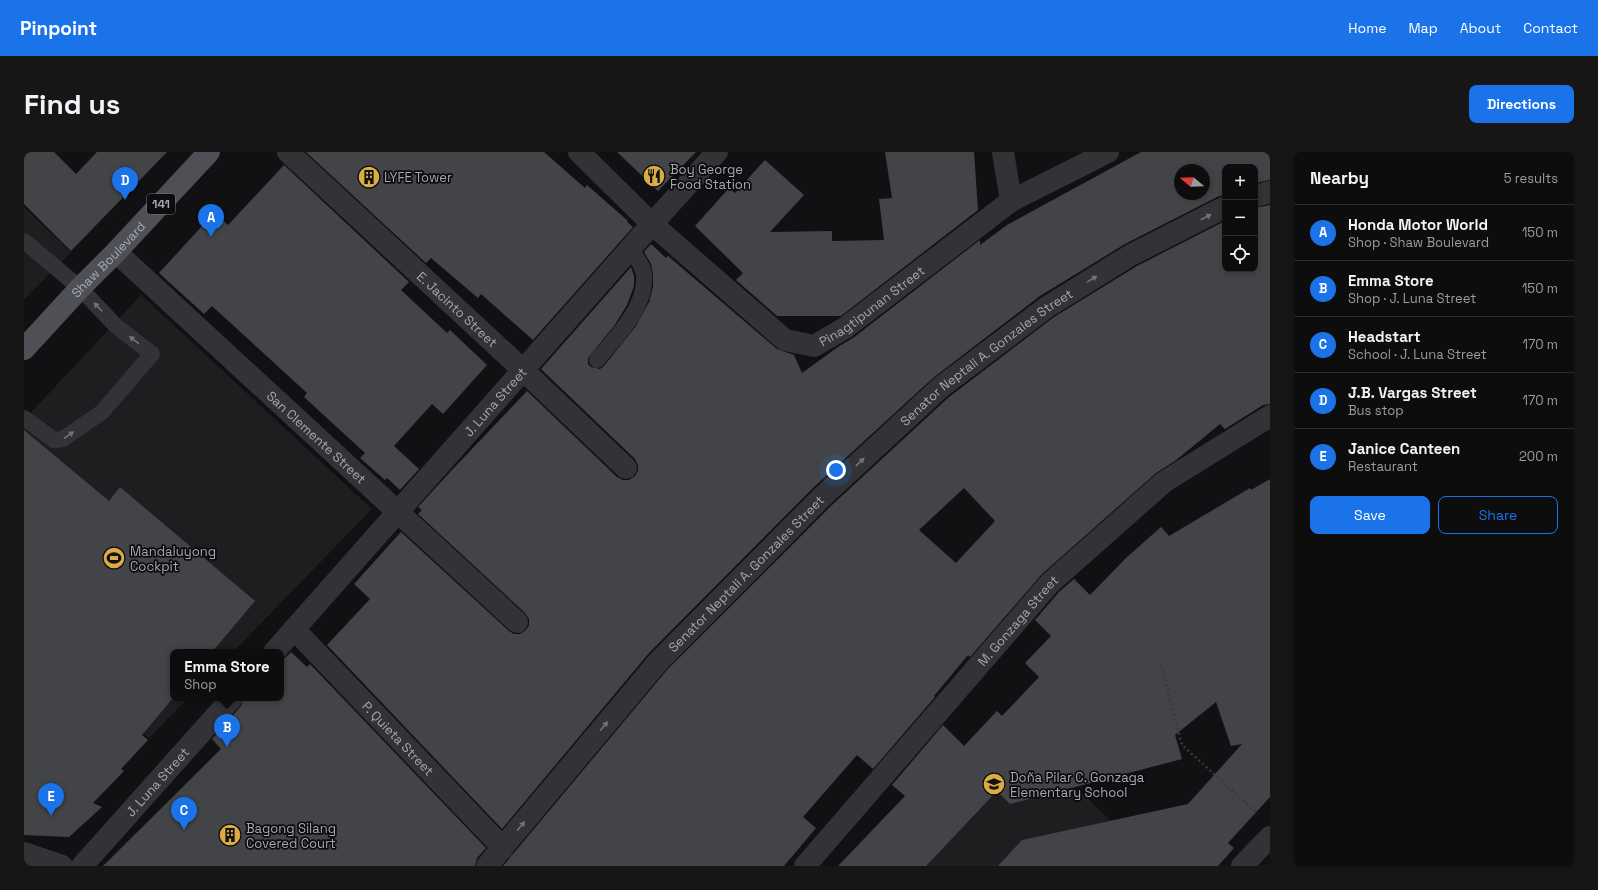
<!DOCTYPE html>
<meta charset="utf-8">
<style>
body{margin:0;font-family:"Space Grotesk",sans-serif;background:#161617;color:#f1f3f6}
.controls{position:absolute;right:12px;top:12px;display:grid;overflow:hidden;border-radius:8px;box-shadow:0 2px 6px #0003}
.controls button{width:36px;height:36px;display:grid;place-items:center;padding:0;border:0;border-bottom:1px solid #2d2d2e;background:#0d0d0e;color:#f1f3f6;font:20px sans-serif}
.compass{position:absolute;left:1150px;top:12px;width:36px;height:36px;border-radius:50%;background:#0d0d0e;box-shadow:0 2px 6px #0003;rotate:289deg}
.you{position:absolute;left:812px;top:318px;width:14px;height:14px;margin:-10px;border:3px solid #fff;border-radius:50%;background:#1a73e8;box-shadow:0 0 0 6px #1a73e833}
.badge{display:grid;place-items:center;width:26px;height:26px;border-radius:50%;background:#1a73e8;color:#fff;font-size:13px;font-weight:700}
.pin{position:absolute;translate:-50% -33px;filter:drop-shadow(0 1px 2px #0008)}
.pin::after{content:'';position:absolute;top:21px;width:14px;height:12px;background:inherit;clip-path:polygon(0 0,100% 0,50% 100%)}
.popup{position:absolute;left:146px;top:497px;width:114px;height:52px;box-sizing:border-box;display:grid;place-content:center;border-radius:8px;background:#0d0d0e;filter:drop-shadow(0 1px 3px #0005);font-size:13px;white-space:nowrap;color:#9a9c9e}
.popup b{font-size:15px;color:#f1f3f6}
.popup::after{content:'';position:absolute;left:50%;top:100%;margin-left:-8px;border:8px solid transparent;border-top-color:#0d0d0e}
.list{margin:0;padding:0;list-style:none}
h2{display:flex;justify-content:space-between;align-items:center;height:52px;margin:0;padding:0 16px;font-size:17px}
h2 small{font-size:13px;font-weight:400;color:#9a9c9e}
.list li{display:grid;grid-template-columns:26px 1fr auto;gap:12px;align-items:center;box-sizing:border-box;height:56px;padding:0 16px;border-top:1px solid #2d2d2e}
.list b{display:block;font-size:15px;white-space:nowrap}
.list p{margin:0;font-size:13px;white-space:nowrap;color:#9a9c9e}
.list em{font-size:13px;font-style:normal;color:#9a9c9e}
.actions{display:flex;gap:8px;padding:12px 16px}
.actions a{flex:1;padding:9px 0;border:1px solid #1a73e8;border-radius:8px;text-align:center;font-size:14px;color:#1a73e8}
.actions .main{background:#1a73e8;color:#fff}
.icon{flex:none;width:22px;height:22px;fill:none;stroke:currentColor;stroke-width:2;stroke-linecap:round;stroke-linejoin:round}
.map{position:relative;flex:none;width:1246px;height:714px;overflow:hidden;border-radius:8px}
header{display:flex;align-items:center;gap:24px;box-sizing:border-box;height:56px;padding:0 20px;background:#1a73e8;color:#fff}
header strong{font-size:19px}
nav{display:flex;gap:22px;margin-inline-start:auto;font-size:14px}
.intro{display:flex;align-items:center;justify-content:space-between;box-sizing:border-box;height:96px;padding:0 24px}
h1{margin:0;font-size:28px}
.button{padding:10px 18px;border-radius:8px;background:#1a73e8;color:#fff;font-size:14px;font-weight:700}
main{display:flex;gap:24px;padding:0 24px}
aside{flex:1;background:#0d0d0e;border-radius:8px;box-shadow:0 2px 6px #0003}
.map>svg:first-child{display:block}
</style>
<header>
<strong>Pinpoint</strong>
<nav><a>Home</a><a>Map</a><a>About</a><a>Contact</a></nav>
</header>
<div class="intro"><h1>Find us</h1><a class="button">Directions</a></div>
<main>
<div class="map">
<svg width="1246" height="714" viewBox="0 0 1246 714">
<rect width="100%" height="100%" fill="#111113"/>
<g fill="#1e1d1f">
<polygon points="0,55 47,100 0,148"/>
<polygon points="117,143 348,357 209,500 149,500 149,546 164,546 125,586 0,483 0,268"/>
<polygon points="973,559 1089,671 1051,714 835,714 824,704 934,588 940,594"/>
</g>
<g fill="#434447" fill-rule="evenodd">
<polygon points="0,0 30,0 52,22 73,0 143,0 47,99 0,52"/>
<polygon points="282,0 520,0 561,36 563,33 604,69 603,70 609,75 509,188 457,142 454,146 407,106 402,111"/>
<polygon points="593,0 672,0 634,39"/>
<polygon points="861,0 950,0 954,58 817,164 753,164 712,128 719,121 671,74 705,36 711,41 741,8 780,43 746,80 808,79 808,89 860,88 855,47 868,46"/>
<path d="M1117,0H1246V28L1231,31V15H1201V43L1195,44L1101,92L1016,144L909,226L790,335L625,501L478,677L303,493L346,447L330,432L377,380L485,479L490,482H496L502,478L505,473V467L501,461L394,362L398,358L394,355L427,319L503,239L593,325L599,328H605L611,324L614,319V313L611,307L517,217L607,115L610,124V134L603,153L590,174L564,206V212L567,215L576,217L580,214L612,174L625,150L629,135V122L627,112L620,100L627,92L642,106L644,104L753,197L770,203L778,221L814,195L829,186L956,88V93L983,73ZM1156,18H1180V42H1156Z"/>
<polygon points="260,13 385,130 377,138 423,181 426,178 463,213 419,262 408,252 370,294 395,317 376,338 363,326 361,328 336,306 341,301 280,245 283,241 188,154 180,162 135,121 190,61 204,73"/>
<path d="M1246,53V252L1239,253L1201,277L1196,272L1151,309L1132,321L1018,422L946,505L944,503L910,544L911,545L849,617L833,603L779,665L792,676L760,714H479L643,518L808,353L925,245L1030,165L1113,114L1201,69V117H1231V56ZM940,336L971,369L932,411L895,378Z"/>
<polygon points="0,278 85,349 96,335 231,449 188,500 149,500 149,546 118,583 124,588 97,617 100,619 69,651 78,655 45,685 0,683"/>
<polygon points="1246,327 1246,645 1204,691 1210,696 1194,714 974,714 998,688 1164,652 1218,592 1207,594 1192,550 1151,583 1158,607 986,652 973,639 902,714 814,714 881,644 868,633 919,573 940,594 973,559 978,564 1015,525 1001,511 1027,484 1011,468 1035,440 1050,427 1066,443 1102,406 1137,375 1145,384 1226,336 1227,338"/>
<polygon points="267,500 283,515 286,512 462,696 453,706 451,714 79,714 197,597 188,587 217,554 220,546 257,546 257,510"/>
</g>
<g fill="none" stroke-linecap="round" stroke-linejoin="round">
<polyline stroke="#393a3e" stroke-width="2.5" stroke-dasharray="2 3" stroke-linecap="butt" points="1137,513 1158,593 1234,662"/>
<g stroke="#333337" stroke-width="16">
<polyline points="0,89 56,136 92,174 128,202 78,260 39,287 30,288 0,266"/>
<path d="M573,208C592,185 623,155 620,123C619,113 612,105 606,97"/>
</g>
<g stroke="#333337" stroke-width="22">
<path id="s1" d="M264,0L499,218L602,316"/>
<path id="s2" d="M555,0L628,72L761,188L790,194L821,176L987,49L1084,0"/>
<polyline points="979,0 987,49"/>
<polyline points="1231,44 1246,40"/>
<path id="s3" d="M92,100L493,470"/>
<path id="s4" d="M270,477L479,696"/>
<path id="s5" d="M250,500L628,72L693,0"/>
<polyline points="0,701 38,714"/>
<path id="s6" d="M58,714L208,546"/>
<path id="s7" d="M463,714L634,510L799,344L917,235L1023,155L1107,103L1201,55"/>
<path id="s8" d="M781,714L1026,431L1140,330L1246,264"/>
<polyline points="1218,714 1246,685"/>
</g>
<path stroke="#4f5056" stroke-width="22" id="s9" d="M0,197L56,136L92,100L185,0"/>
</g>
<defs><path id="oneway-solid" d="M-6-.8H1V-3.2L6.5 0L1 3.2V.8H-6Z"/></defs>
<g fill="#71737a">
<use href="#oneway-solid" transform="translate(1182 65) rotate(-27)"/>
<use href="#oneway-solid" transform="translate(1068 127) rotate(-31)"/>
<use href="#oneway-solid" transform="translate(74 155) rotate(-134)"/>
<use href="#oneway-solid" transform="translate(110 188) rotate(-143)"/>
<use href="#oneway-solid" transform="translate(45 283) rotate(-35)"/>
<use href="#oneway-solid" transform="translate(836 310) rotate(-43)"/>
<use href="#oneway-solid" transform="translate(580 574) rotate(-50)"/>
<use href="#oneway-solid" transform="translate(497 674) rotate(-50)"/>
</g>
<defs>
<g id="restaurant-disc" transform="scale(1.15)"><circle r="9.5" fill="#dbac41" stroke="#0c0c0d"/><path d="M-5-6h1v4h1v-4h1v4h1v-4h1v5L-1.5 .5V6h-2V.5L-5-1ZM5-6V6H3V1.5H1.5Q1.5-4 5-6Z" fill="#111"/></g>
<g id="building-disc" transform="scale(1.15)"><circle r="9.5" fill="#dbac41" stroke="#0c0c0d"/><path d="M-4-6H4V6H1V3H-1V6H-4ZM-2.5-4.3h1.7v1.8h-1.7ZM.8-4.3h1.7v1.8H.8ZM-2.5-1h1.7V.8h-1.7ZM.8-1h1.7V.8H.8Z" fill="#111"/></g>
<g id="stadium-disc" transform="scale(1.15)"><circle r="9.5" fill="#dbac41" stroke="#0c0c0d"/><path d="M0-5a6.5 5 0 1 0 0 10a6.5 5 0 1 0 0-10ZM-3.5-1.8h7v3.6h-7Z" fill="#111"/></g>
<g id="school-disc" transform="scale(1.15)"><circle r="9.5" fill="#dbac41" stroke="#0c0c0d"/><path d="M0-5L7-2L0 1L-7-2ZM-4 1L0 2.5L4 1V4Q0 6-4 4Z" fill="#111"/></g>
</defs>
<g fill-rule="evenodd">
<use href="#restaurant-disc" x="630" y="24"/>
<use href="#building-disc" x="345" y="25"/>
<use href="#stadium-disc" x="90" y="406"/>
<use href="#school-disc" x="970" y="632"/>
<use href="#building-disc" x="206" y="683"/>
</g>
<g text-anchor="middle" stroke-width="3.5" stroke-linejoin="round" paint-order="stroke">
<rect fill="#0c0c0d" stroke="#767980" stroke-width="1" x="123" y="42" width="28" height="20" rx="3"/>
<g font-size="12" font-weight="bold" fill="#a4a8b1">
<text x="137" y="56">141</text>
</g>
<g font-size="13" fill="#a4a8b1" stroke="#0c0c0d" text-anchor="start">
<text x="646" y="22">Boy George<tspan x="646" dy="15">Food Station</tspan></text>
<text x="360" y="30">LYFE Tower</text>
<text x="106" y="404">Mandaluyong<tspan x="106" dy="15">Cockpit</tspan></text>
<text x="986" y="630">Doña Pilar C. Gonzaga<tspan x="986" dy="15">Elementary School</tspan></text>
<text x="222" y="681">Bagong Silang<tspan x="222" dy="15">Covered Court</tspan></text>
</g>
<g font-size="13" fill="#a4a8b1" stroke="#0c0c0d">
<text dy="5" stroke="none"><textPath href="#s9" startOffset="123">Shaw Boulevard</textPath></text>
<text dy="5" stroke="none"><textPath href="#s2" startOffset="379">Pinagtipunan Street</textPath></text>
<text dy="5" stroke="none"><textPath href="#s1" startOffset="231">E. Jacinto Street</textPath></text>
<text dy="5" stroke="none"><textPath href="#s7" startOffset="715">Senator Neptali A. Gonzales Street</textPath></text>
<text dy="5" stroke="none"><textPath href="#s5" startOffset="334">J. Luna Street</textPath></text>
<text dy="5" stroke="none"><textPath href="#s3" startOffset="273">San Clemente Street</textPath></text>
<text dy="5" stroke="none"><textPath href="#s7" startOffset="391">Senator Neptali A. Gonzales Street</textPath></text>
<text dy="5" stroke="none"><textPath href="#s8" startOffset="325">M. Gonzaga Street</textPath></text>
<text dy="5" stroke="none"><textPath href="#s4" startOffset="151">P. Quieta Street</textPath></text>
<text dy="5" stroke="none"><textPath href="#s6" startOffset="113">J. Luna Street</textPath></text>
</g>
</g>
</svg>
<div class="controls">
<button>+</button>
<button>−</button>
<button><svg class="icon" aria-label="locate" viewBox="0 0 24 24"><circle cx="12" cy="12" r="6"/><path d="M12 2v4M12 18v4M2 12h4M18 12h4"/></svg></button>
</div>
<svg class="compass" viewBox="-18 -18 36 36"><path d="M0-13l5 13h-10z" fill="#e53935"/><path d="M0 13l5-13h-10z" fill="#9a9c9e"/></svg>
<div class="you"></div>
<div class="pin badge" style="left:187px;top:85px">A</div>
<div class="pin badge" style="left:203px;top:595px">B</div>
<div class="popup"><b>Emma Store</b>Shop</div>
<div class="pin badge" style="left:160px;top:678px">C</div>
<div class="pin badge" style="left:101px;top:48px">D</div>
<div class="pin badge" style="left:27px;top:664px">E</div>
</div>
<aside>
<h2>Nearby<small>5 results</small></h2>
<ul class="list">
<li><span class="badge">A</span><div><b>Honda Motor World</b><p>Shop · Shaw Boulevard</p></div><em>150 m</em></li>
<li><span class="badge">B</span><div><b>Emma Store</b><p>Shop · J. Luna Street</p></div><em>150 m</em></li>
<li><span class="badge">C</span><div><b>Headstart</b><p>School · J. Luna Street</p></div><em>170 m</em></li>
<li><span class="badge">D</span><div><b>J.B. Vargas Street</b><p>Bus stop</p></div><em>170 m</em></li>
<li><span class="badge">E</span><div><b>Janice Canteen</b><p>Restaurant</p></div><em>200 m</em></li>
</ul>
<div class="actions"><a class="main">Save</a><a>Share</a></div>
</aside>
</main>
